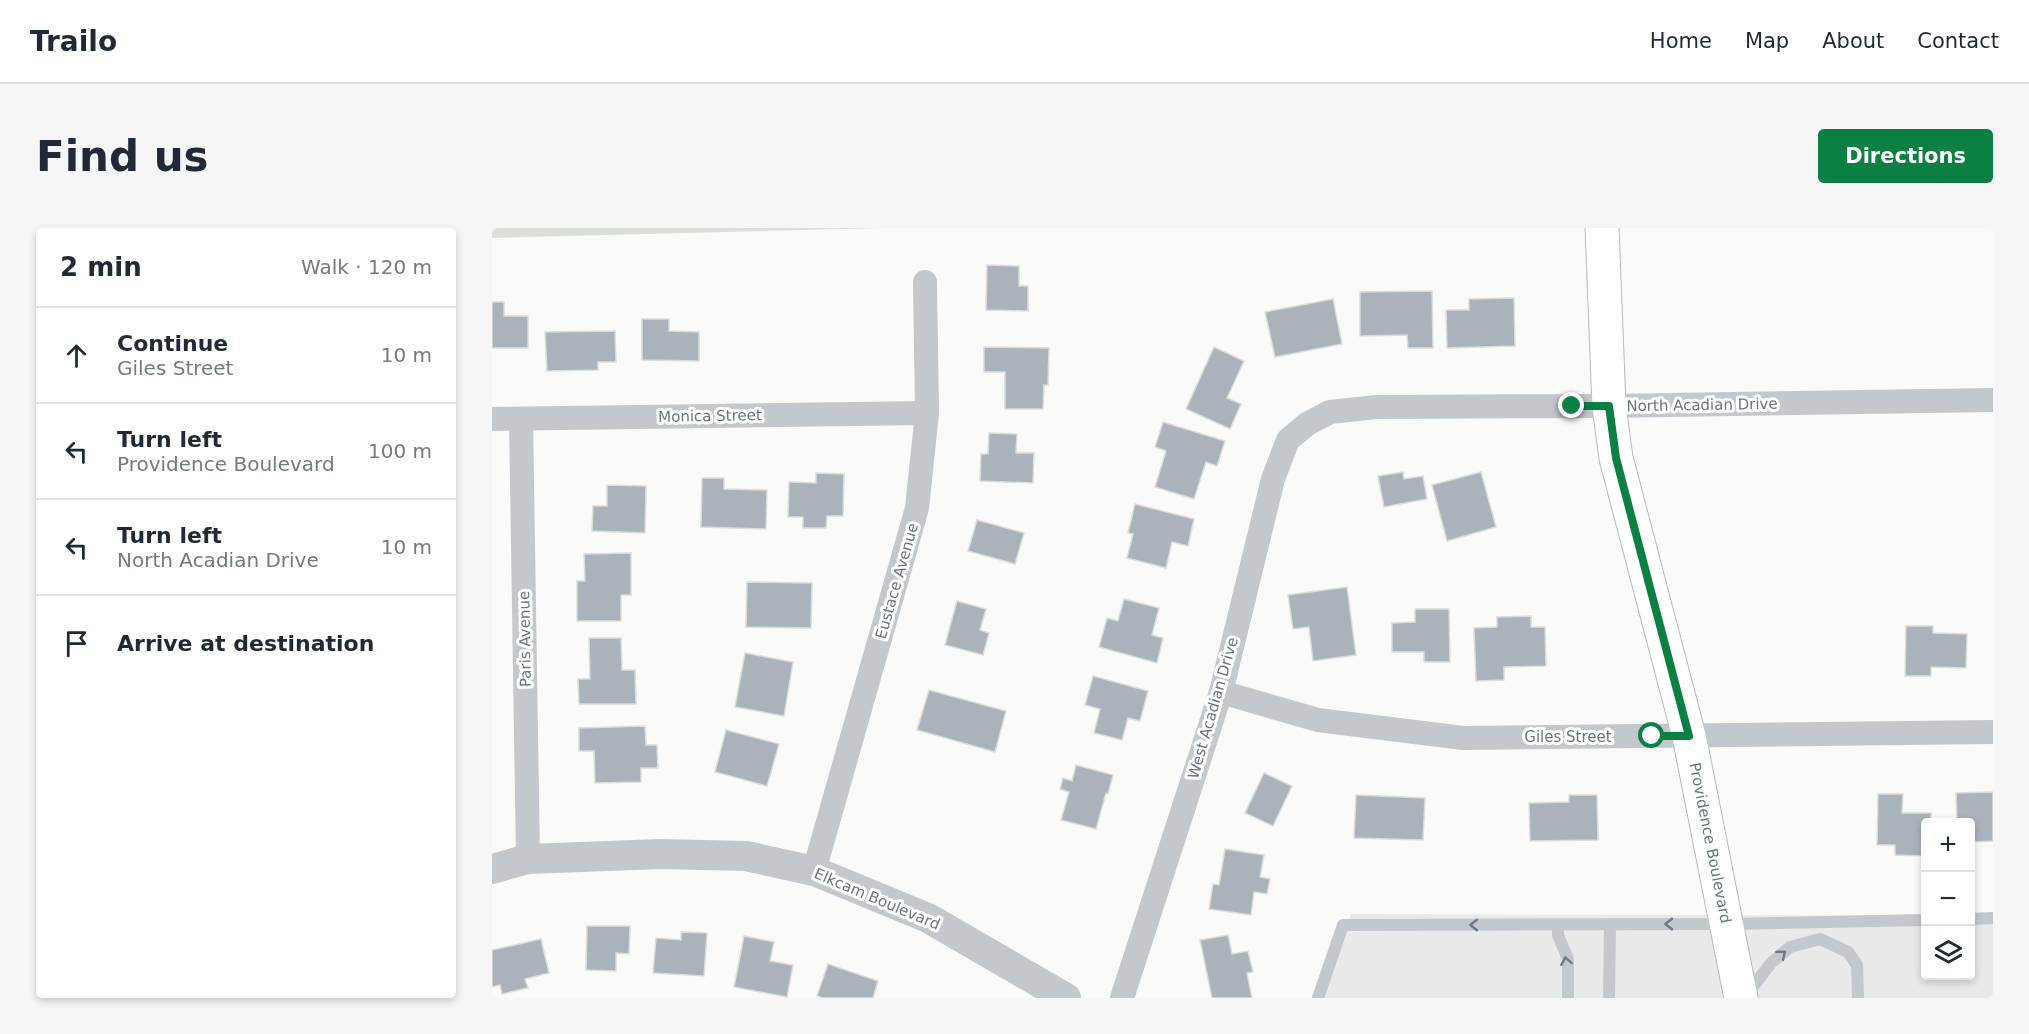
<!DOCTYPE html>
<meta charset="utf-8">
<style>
body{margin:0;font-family:"DejaVu Sans",sans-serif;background:#f6f6f7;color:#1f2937}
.controls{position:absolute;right:18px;bottom:18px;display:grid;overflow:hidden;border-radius:6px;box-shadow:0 3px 9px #0003}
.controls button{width:54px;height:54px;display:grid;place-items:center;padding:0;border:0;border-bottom:2px solid #e0e1e3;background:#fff;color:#1f2937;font:30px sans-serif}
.stop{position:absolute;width:18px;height:18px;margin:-14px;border:4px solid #0b8043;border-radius:50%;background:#fff}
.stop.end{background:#0b8043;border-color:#fff;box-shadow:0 2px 6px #0008}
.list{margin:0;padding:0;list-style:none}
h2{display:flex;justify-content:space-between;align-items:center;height:78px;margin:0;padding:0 24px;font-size:26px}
h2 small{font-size:20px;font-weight:400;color:#747a83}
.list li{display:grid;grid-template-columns:39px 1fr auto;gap:18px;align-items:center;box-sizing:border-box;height:96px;padding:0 24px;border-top:2px solid #e0e1e3}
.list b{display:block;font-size:22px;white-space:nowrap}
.list p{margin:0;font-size:20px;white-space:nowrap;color:#747a83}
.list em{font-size:20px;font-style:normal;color:#747a83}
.icon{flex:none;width:33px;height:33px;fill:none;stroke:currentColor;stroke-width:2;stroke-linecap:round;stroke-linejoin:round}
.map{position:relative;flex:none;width:1501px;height:770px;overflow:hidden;border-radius:6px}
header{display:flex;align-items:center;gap:36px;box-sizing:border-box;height:84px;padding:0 30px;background:#fff;border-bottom:2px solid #e0e1e3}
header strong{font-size:28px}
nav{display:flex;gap:33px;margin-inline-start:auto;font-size:21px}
.intro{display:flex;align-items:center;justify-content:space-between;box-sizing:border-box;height:144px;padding:0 36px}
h1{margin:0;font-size:42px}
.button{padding:15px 27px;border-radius:6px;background:#0b8043;color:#fff;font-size:21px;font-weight:700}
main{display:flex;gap:36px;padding:0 36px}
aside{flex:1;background:#fff;border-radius:6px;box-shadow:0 3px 9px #0003}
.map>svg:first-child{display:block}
</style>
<header>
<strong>Trailo</strong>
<nav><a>Home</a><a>Map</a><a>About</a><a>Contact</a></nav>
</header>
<div class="intro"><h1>Find us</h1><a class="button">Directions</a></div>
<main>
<aside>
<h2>2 min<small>Walk · 120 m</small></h2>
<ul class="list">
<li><svg class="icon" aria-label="ahead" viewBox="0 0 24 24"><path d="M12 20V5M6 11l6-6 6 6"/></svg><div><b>Continue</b><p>Giles Street</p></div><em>10 m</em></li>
<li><svg class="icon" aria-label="left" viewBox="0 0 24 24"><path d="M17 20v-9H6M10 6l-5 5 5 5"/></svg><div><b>Turn left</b><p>Providence Boulevard</p></div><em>100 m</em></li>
<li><svg class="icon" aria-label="left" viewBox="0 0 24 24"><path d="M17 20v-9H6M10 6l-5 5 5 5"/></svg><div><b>Turn left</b><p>North Acadian Drive</p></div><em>10 m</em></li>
<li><svg class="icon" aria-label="arrive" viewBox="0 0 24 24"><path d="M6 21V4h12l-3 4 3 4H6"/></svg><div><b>Arrive at destination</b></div></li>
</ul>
</aside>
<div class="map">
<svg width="1501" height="770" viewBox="0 0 1501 770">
<rect width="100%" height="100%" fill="#fafaf8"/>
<g fill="#e8e9e9">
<polygon points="859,686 1220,687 1237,770 824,770"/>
<polygon points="1245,687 1433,688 1434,748 1478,748 1479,688 1501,688 1501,770 1261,770"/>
</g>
<polygon fill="#dadfd7" points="0,0 391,0 0,10"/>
<g fill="#aab3b9" stroke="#dcdcda" stroke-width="1.5">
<polygon points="495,37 527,38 527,58 536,58 536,83 494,82"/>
<polygon points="940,63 941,120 916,120 915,107 868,108 868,64"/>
<polygon points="1022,70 1023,118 955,120 954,82 977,82 977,71"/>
<polygon points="841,71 850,116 783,129 773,84"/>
<polygon points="0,74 12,74 12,88 36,88 36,120 0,120"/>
<polygon points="150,91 177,91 177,103 207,104 207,133 150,132"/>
<polygon points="123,103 124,134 106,134 106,142 55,143 53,104"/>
<polygon points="492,119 557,120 556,157 552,157 551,181 513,181 513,144 492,144"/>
<polygon points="722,119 752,133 735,170 749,176 738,201 694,181"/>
<polygon points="671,194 733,213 725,238 714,234 702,271 663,259 674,223 663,219"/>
<polygon points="497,205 525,206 524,225 542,225 541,255 488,253 489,226 496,226"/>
<polygon points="911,244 912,251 931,248 935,271 892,279 886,248"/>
<polygon points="989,244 1004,299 955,313 940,257"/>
<polygon points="324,245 352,246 351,288 335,288 334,300 311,300 311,289 296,289 297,254 324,255"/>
<polygon points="210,250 232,250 232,261 275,262 274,301 209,299"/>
<polygon points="115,257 154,258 153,305 100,303 101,278 115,278"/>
<polygon points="643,276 702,291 696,318 680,314 674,340 635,330 641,306 636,305"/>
<polygon points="485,292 532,305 523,336 476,323"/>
<polygon points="139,325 139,367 129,367 129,393 85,393 85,353 93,353 92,326"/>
<polygon points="255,354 320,355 319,400 254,399"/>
<polygon points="855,359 864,427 821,433 817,399 801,401 796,367"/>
<polygon points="632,371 667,380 660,407 671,410 665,435 607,419 615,390 626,393"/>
<polygon points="465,373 494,381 488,402 497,405 491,427 453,417"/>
<polygon points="923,381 957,381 958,434 932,434 932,424 900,424 900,395 923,394"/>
<polygon points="1039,388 1039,399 1053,399 1054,438 1012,439 1012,452 984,453 982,400 1005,399 1005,389"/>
<polygon points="1414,398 1441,398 1441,405 1475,406 1474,440 1439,439 1439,448 1413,448"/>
<polygon points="97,410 129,410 130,442 143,442 144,476 87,476 86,451 98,451"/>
<polygon points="253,425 301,434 292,488 243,479"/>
<polygon points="601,448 656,463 648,493 636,490 630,512 602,505 608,481 593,477"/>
<polygon points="437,462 514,483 503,524 425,502"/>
<polygon points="153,498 154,517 165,517 166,540 149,540 149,554 103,555 102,523 87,523 87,500"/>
<polygon points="234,502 287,516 275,558 223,544"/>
<polygon points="584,537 621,547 616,566 614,565 604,601 569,592 577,564 568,561 571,550 580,553"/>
<polygon points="772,545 800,558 781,598 753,585"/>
<polygon points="1501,564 1501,613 1478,614 1478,594 1465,594 1464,565"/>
<polygon points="1386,566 1411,566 1410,585 1439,585 1439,594 1434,594 1434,628 1403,627 1403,617 1385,617"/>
<polygon points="864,567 933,570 931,612 862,610"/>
<polygon points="1077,567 1105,567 1106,612 1038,613 1037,575 1077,574"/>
<polygon points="733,621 772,627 768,649 778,651 775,666 762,664 759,687 717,681 721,656 727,657"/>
<polygon points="95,698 138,698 137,726 124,725 124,743 94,742"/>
<polygon points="189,704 215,705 212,748 161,745 164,710 189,712"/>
<polygon points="736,707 740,726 756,723 761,744 755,745 760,770 720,770 708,712"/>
<polygon points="252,708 282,714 278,733 301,737 295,769 242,759"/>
<polygon points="49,711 57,745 33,751 36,760 10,766 8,757 0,759 0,722"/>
<polygon points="336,736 386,753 381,770 331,770 325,768"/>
</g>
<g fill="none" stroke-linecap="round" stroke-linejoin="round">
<g stroke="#b3babf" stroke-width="35">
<g id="secondary">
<path id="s1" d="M1110,0L1117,178L1124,230L1197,508L1249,770"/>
</g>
</g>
<g stroke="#c3c8cc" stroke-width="12">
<polyline points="1478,691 1501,690"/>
<polyline points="1066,697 1066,707 1076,731 1076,770"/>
<polyline points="1253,769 1279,735 1298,719 1328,711 1356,724 1365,737 1366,770"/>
<polyline points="826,770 851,697 1235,696 1434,692"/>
<polyline points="1117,770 1118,697"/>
</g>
<g stroke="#c3c8cc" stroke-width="24">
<polyline points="0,191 435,185"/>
<polyline points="29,191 36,631"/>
<polyline points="729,464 826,492 971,510 1501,504"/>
<polyline points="322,643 425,280 435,185 433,54"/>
<polyline points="630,770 729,464 781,251 796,212 815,196 838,184 885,179 1117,178 1501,172"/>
</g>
<polyline stroke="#c3c8cc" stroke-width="30" points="0,641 36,631 168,626 254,628 322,643 436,690 574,770"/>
<use href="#secondary" stroke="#fff" stroke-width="33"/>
</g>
<defs><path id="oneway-chevron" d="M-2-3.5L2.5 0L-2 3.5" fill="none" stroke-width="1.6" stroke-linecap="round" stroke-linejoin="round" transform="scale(1.5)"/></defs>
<g stroke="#6a7a87">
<use href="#oneway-chevron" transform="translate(1177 696) rotate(180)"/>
<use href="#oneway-chevron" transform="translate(982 697) rotate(180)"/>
<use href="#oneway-chevron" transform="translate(1290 726) rotate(-40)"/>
<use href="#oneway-chevron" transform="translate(1074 733) rotate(-100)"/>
</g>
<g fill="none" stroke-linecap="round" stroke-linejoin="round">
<polyline stroke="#0b8043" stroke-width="8" points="1080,178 1117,178 1124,230 1197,508 1160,508"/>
</g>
<g text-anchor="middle" stroke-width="6" stroke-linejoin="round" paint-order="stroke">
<g font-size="15" fill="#657683" stroke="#fff">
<text transform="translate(1210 177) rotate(-1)" y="5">North Acadian Drive</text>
<text transform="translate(218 188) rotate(-1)" y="5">Monica Street</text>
<text transform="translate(405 353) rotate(-74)" y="5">Eustace Avenue</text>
<text transform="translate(33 411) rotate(-91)" y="5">Paris Avenue</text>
<text transform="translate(721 480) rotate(-74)" y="5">West Acadian Drive</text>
<text x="1076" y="514">Giles Street</text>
<text dy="5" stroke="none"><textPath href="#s1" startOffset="627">Providence Boulevard</textPath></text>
<text transform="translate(385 671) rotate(23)" y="5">Elkcam Boulevard</text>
</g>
</g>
</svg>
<div class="controls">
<button>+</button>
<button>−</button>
<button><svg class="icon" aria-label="layers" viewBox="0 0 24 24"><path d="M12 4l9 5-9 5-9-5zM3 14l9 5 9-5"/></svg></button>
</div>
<div class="stop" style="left:1160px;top:508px"></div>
<div class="stop end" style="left:1080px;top:178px"></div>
</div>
</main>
